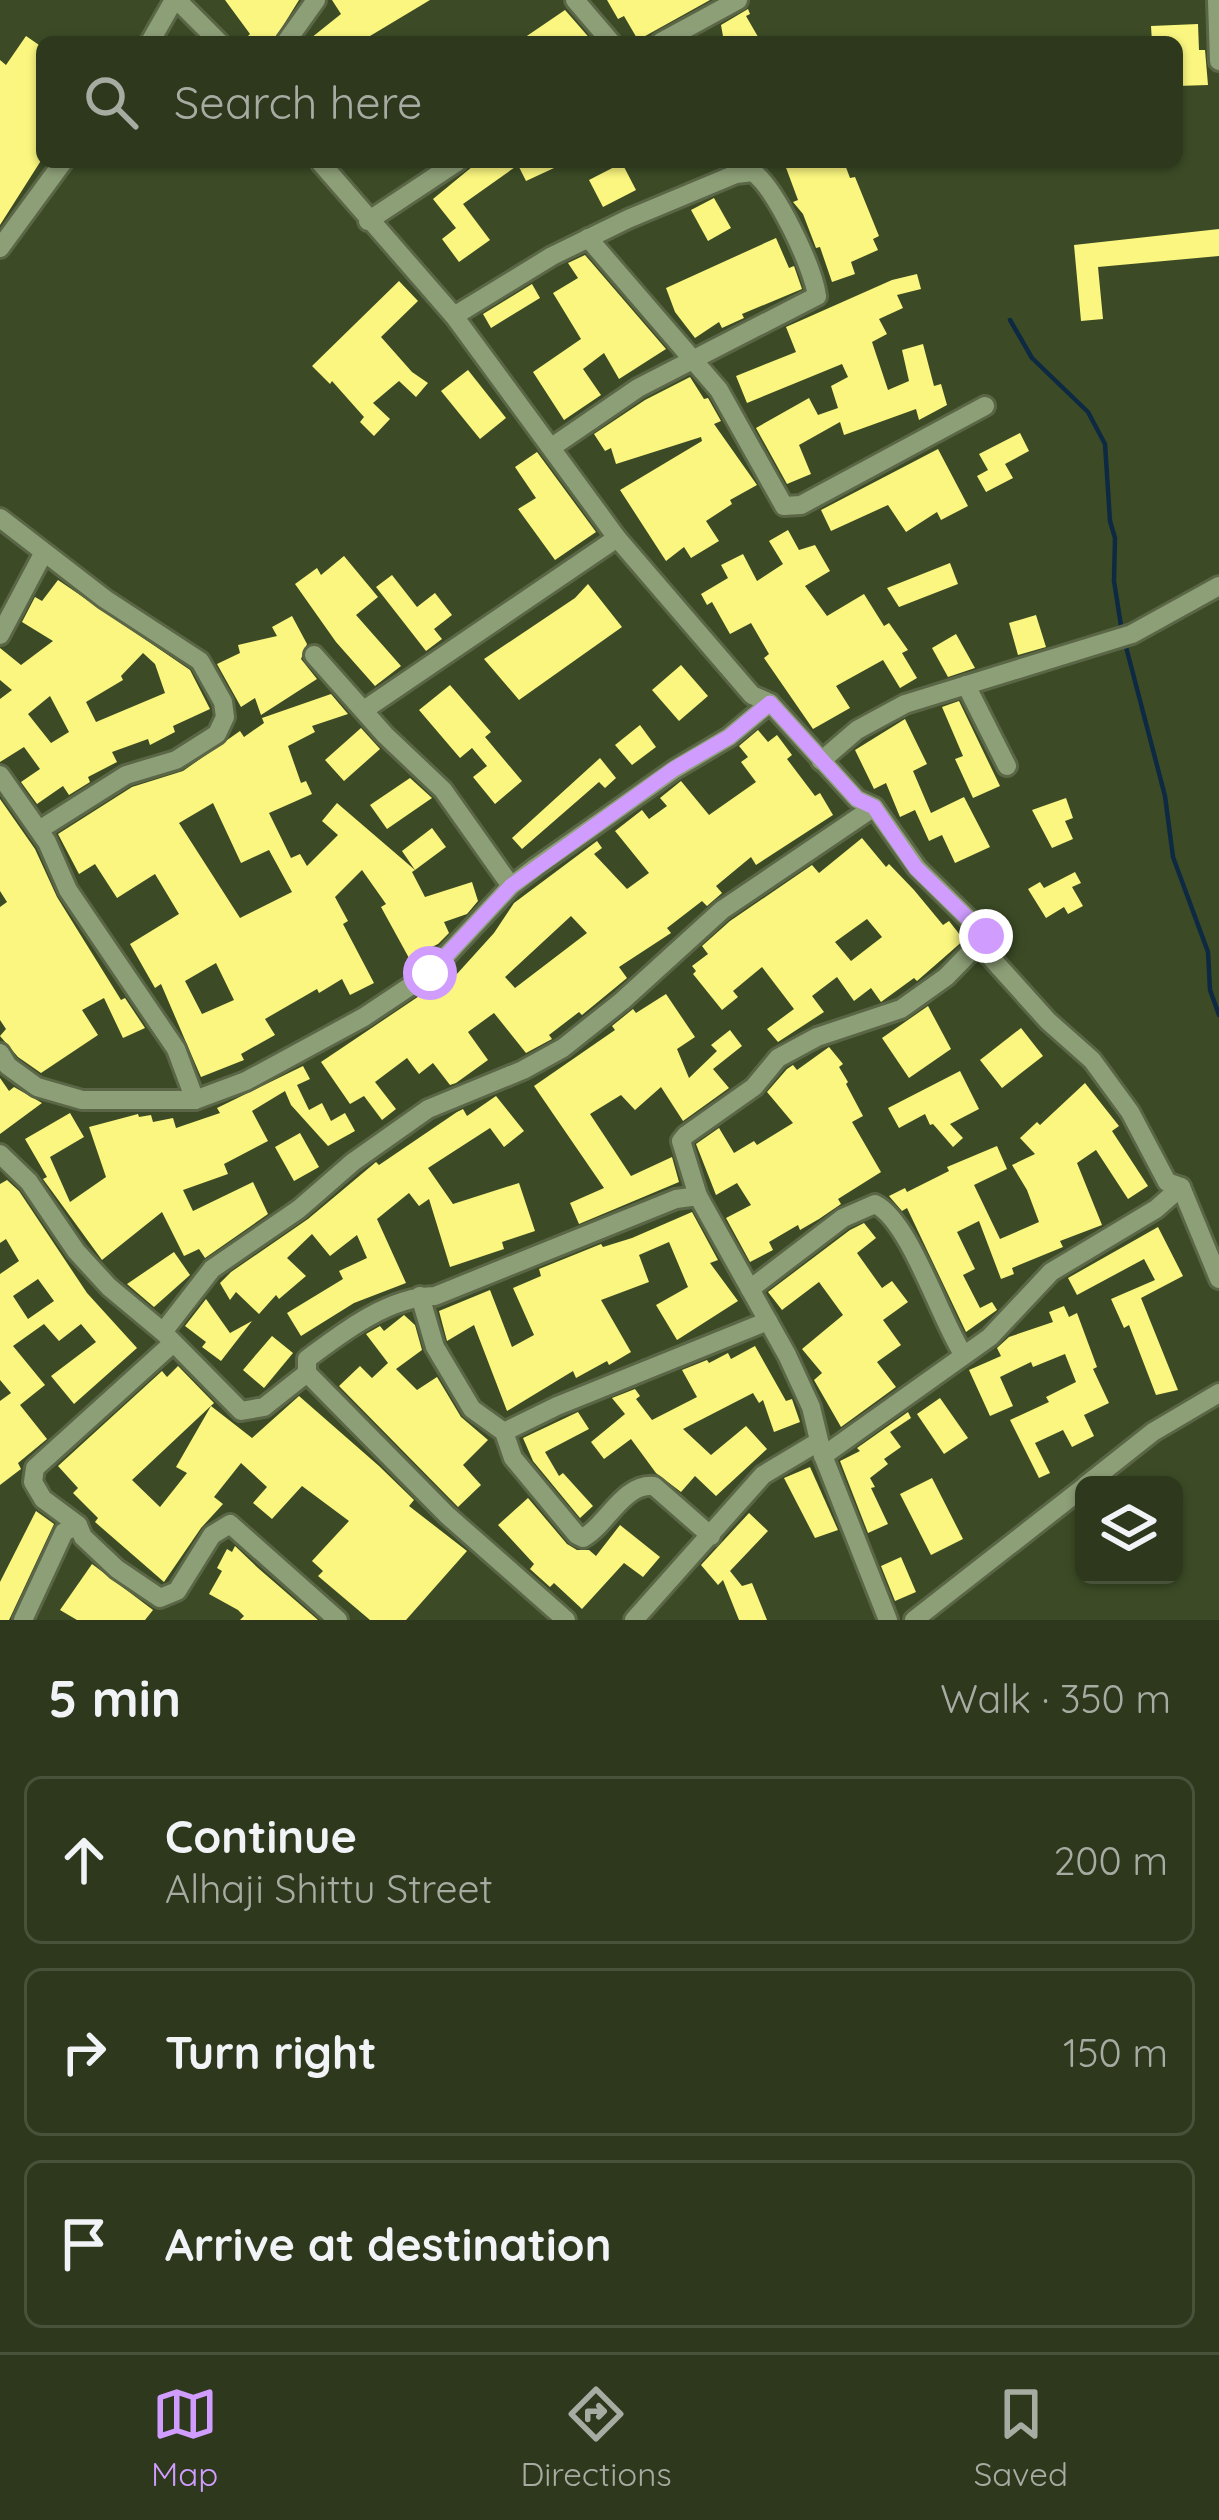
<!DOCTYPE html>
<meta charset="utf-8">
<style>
body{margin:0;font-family:Quicksand,sans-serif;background:#353f25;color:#f1f3f6}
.controls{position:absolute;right:36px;bottom:36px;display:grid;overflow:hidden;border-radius:18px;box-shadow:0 3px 9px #0004}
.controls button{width:108px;height:108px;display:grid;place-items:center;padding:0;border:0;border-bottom:3px solid #48523b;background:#2d381c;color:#f1f3f6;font:60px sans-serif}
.stop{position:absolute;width:36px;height:36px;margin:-27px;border:9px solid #d09dff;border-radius:50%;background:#fff}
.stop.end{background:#d09dff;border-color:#fff;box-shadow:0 3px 12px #0008}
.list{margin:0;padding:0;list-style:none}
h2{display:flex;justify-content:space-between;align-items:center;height:156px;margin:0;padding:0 48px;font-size:51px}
h2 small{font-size:39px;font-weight:400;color:#a7aca3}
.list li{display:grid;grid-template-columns:78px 1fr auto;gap:36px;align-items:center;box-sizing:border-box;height:168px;margin:0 24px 24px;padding:0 24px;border:3px solid #48523b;border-radius:18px}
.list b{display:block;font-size:45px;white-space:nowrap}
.list p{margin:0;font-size:39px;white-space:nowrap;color:#a7aca3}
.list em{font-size:39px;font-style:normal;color:#a7aca3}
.icon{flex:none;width:66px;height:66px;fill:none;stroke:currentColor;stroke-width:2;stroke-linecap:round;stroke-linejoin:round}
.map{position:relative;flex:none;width:1219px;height:1620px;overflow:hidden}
.search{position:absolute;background:#2d381c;box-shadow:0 3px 9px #0004;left:36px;right:36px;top:36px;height:132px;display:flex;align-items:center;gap:30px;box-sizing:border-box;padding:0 42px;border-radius:18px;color:#a7aca3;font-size:45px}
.sheet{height:732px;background:#2d381c}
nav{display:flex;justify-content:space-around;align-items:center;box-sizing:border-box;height:168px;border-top:3px solid #48523b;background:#2d381c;font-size:33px;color:#a7aca3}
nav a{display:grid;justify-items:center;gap:6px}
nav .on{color:#d09dff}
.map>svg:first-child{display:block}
</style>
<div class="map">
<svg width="1219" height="1620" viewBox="0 0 1219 1620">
<rect width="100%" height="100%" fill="#3c4b26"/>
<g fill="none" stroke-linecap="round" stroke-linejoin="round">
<g stroke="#0e2a43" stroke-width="4.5">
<polyline points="1010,320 1032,358 1088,412 1105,444 1110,521 1115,538 1114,581 1122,632"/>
<polyline points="1125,643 1165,796 1173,857 1208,952 1210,990 1219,1015"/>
</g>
</g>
<g fill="#faf67f" fill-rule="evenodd">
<polygon points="225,0 299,0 273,42 242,42 250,34"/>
<polygon points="332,0 430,0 360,42 306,42 341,14"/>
<polygon points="607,0 710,0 638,40 624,16 618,19"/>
<polygon points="748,9 750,14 746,16 761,42 724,42 721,25"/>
<polygon points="565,10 593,42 518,42"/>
<polygon points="1198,24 1199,50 1205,50 1208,85 1177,86 1177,42 1152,42 1151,26"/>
<polygon points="26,36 42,47 42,159 0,225 0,60 6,65"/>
<polygon points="478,162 567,162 526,181 518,165 463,204 490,240 459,262 442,239 456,228 433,199"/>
<polygon points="793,162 844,162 850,178 855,177 879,236 873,239 878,250 851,262 855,274 832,282 820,247 816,248 803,214 793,202 798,200 785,165"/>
<polygon points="622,163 636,190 603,207 589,180"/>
<polygon points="714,198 731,228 708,241 691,210"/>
<polygon points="1219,229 1219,256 1098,267 1103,319 1081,321 1074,245"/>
<polygon points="776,238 789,268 794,266 802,289 742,314 744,318 722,328 719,322 695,338 675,312 666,288"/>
<polygon points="585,255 666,349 619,379 604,353 583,369 601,395 564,420 533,372 581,339 553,293 578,278 568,263"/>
<polygon points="917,274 921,289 897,295 903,308 879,319 887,334 872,342 888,390 909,381 902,350 923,344 934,386 941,384 947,405 919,420 916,409 844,435 840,422 799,445 811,474 787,484 756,428 809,398 818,415 838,408 831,386 848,377 842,364 747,403 736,376 796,352 786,327 892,280"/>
<polygon points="399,281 418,301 381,337 412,372 428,383 416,397 399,381 373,403 390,419 374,436 360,422 364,417 332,381 330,384 312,366"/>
<polygon points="532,284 540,298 491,328 483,314"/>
<polygon points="468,370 506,418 480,439 441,391"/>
<polygon points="690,377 704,399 708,398 721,421 714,424 757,485 730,500 732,504 706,521 719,541 691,558 684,547 666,561 620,490 702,441 701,437 616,464 611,448 605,451 594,434 645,400"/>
<polygon points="1020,433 1029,451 1005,464 1013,478 986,492 977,476 988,470 979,454"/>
<polygon points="938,449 968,506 941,520 937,512 906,532 888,505 831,531 821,510"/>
<polygon points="537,452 596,532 555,560 518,509 536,498 515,467"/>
<polygon points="788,530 799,550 815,545 830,571 805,586 827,616 864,594 884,626 889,623 908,650 902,653 917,678 900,688 883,660 836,686 850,708 813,729 764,658 769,654 751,623 730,634 712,602 707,605 701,594 728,578 721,565 743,554 757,581 783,564 769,541"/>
<polygon points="344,556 378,597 356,615 401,666 375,686 336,642 295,584 317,568 321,575"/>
<polygon points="950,563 958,584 899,607 887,588"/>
<polygon points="392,575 417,607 435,593 452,615 434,629 442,639 426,651 376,587"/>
<path d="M58,580L190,670L210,709L173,726L175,732L150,745L148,739L112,752L117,762L88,777L90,782L69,795L63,786L37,804L21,782L40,769L24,747L0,762V699L12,690L0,680V648L21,665L53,641L22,622L35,597L42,601ZM143,653L155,664L165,693L96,722L86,702L123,680L121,676ZM50,696L69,732L51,743L28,714Z"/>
<polygon points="588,584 622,627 519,700 484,659 575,598"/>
<polygon points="1036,615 1046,647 1018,655 1009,623"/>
<polygon points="292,616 307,644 301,659 317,679 261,715 255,698 241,707 217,664 240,653 238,645 277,636 272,627"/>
<polygon points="956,634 975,668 948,677 932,648"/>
<polygon points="681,665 708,696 679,721 652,690"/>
<polygon points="450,685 491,732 485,737 522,781 495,804 473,777 487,766 472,748 460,758 419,710"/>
<path d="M331,694L348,714L312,726L315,732L288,746L301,783L306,781L312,794L269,813L291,858L300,854L307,866L338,835L322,821L337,803L415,870L412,872L425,897L472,882L478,901L467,914L444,922L449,933L438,944L409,958L381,907L386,904L362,870L335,897L348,921L343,924L374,983L350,995L342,979L319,993L317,989L265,1019L275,1035L241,1054L244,1060L201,1077L161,984L155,988L130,944L179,914L155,874L117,898L95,864L79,874L58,834L132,787L183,771L240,731L244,737L264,723L262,718ZM213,803L241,863L269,850L292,892L240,918L179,823ZM216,963L234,1000L202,1014L185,981Z"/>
<polygon points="959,701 1000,786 973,798 955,759 963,756 942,707"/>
<polygon points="905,719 927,764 913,771 931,813 964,797 990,847 955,863 942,835 929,841 915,810 900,817 886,783 874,789 855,750"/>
<polygon points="640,725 656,747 632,765 615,745"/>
<polygon points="361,728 380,749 344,781 325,760"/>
<path d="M758,730L768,742L777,735L792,755L787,759L815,796L820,793L833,815L756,865L751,857L716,886L722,893L707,906L702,901L667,928L671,933L619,967L627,978L582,1015L579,1012L549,1035L552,1039L526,1053L494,1013L468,1032L488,1060L456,1083L450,1085L433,1063L419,1074L407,1058L375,1082L396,1109L382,1120L364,1096L350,1104L321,1062L437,984L452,970L456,975L494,933L514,903L597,841L602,848L594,854L627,889L649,873L615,831L642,810L649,819L667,806L660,798L681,781L709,815L756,782L741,762L748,757L739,746ZM571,916L587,933L515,988L505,977Z"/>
<polygon points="600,758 616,778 605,788 599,782 522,849 512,838"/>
<polygon points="410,778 432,798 387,829 370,805"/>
<polygon points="1066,798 1073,818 1065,821 1073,839 1052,848 1032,810"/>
<polygon points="0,799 35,849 57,897 121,1000 125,998 145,1028 123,1038 104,998 82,1010 98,1035 41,1073 18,1057 0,1036 6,1029 0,1020 0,907 7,902 0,891"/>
<polygon points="432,828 446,847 415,870 402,851"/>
<path d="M862,838L886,867L889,864L914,890L943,925L949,921L964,940L917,981L914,978L881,1002L871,988L854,1001L837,977L812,996L824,1012L778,1042L767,1029L794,1009L762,967L733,991L738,997L722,1010L693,974L696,971L692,966L708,954L702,946L730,921L812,865L819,873ZM867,919L882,937L851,961L835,942Z"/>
<polygon points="1075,872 1081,883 1072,887 1083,906 1068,914 1064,907 1046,918 1028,889 1040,882 1044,888"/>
<polygon points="666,994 695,1037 677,1049 689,1078 717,1051 711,1045 730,1030 742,1046 713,1069 729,1088 683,1121 661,1087 635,1110 621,1095 590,1114 631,1176 672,1157 679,1182 579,1224 570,1203 604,1188 534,1086 615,1030 612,1026 633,1009 636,1013"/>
<polygon points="928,1006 951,1049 909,1078 882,1038"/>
<polygon points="1021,1028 1043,1056 1002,1088 980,1060"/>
<polygon points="829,1047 843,1064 839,1067 848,1082 846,1084 863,1116 852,1122 881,1172 838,1199 841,1204 819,1219 800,1230 798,1225 769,1242 773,1250 750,1262 726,1218 751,1205 737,1183 716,1195 696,1144 719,1128 734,1153 754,1141 757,1145 793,1123 767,1092 787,1069 793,1065 797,1070"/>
<polygon points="303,1066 310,1079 297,1085 309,1110 322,1103 331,1121 345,1113 355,1131 328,1146 291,1105 285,1091 252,1111 268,1141 224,1164 228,1174 183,1190 193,1211 253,1182 268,1214 205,1258 199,1249 184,1256 162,1212 102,1260 43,1179 47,1177 25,1139 70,1113 84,1137 50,1157 70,1202 106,1177 89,1127 138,1114 139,1117 151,1115 153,1122 173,1118 176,1128 220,1113 217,1108"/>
<polygon points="960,1071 979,1109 950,1124 963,1138 953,1147 933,1124 930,1125 925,1114 899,1128 888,1108"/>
<polygon points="0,1078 9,1091 14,1087 42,1103 0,1134"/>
<polygon points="1085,1083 1119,1126 1112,1131 1148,1186 1128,1199 1096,1150 1077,1163 1102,1225 1060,1241 1063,1247 1012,1268 1014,1274 1001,1279 979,1221 957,1232 975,1269 963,1275 980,1308 992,1302 997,1310 966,1332 907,1208 902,1211 889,1196 905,1188 907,1192 949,1171 947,1167 997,1146 1007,1169 974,1185 1000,1239 1039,1222 1027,1190 1012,1165 1035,1154 1020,1138 1037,1122 1040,1125"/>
<polygon points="496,1096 524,1131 504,1147 490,1128 428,1168 453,1204 519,1183 535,1231 502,1242 504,1249 450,1267 429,1199 419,1206 409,1193 377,1219 406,1283 354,1303 301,1336 287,1313 343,1279 339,1271 367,1258 357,1235 330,1256 312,1234 287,1258 306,1276 279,1299 276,1295 259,1314 236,1292 230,1300 220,1283 231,1272 308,1219 376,1162 379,1165 457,1112 463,1109 467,1116"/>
<polygon points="300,1133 319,1167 294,1181 275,1147"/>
<path d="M7,1180L19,1191L87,1293L137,1348L74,1404L51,1376L96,1342L81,1324L59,1341L44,1324L13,1346L45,1385L20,1405L47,1439L18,1463L21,1469L0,1485V1401L11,1393L0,1380V1274L19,1261L6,1239L0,1243V1184ZM38,1279L54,1301L28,1319L13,1296Z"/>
<polygon points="692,1212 718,1260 710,1263 738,1301 677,1340 656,1305 688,1287 669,1242 639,1255 649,1282 601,1300 631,1352 609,1365 607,1361 576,1378 573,1371 507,1411 474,1325 447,1341 439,1311 490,1290 512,1347 534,1335 513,1288 541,1276 539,1269 601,1244 603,1247 632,1238"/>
<polygon points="864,1223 876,1238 857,1253 882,1288 892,1281 908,1302 883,1320 901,1345 877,1362 896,1387 841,1427 814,1380 822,1373 802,1349 843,1315 819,1282 782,1310 768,1292 850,1230"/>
<polygon points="1158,1227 1183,1276 1141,1298 1178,1390 1156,1395 1129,1325 1124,1328 1111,1299 1155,1280 1144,1259 1077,1295 1068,1278"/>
<polygon points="174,1252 190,1275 154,1307 127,1284"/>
<polygon points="206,1299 230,1333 252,1321 221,1361 202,1347 206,1342 185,1326"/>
<polygon points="1064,1306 1069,1317 1077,1313 1097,1367 1093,1369 1109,1403 1084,1415 1094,1436 1072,1447 1063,1430 1035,1443 1050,1473 1039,1478 1010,1420 1049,1402 1046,1397 1076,1382 1065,1354 1033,1367 1031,1362 1000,1377 1013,1406 990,1416 969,1370 1001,1356 997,1348 1009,1337 1053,1322 1049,1312"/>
<polygon points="404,1315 415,1325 422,1350 396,1369 417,1390 437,1377 461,1417 488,1440 463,1465 481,1485 458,1507 339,1386 360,1366 372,1378 388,1363 366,1334 380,1326 384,1331"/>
<polygon points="272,1336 293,1353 264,1388 243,1370"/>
<polygon points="755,1346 786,1401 792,1399 800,1422 774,1432 763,1400 759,1403 753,1393 683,1429 711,1455 746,1426 767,1449 716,1496 695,1476 681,1492 656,1473 631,1439 604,1459 591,1442 625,1414 612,1398 635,1389 640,1396 636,1399 652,1420 697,1397 682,1370 707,1360 709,1363 728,1353 731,1359"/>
<polygon points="178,1366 214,1403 132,1480 160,1507 187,1473 176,1467 211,1406 252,1438 299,1396 379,1466 414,1500 409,1506 467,1551 406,1620 370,1620 318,1576 323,1571 312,1561 349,1521 302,1486 272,1519 253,1503 267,1487 241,1463 214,1497 223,1504 201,1528 164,1582 95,1522 98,1518 73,1493 78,1488 58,1466 162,1371 167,1377"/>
<polygon points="940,1398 968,1438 944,1454 917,1414"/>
<polygon points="578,1412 589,1429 545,1452 559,1476 563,1473 593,1506 580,1518 533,1461 523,1438"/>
<polygon points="908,1412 911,1418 890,1432 901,1447 884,1459 888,1464 870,1478 875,1487 871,1488 888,1524 868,1533 840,1461 860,1451 857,1448"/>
<polygon points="810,1467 838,1530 815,1538 784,1478"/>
<polygon points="932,1478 963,1539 931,1555 900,1494"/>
<polygon points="528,1498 567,1544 577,1550 589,1550 596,1556 620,1525 660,1557 643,1577 624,1563 582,1609 554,1583 550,1587 530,1569 534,1564 498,1525"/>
<polygon points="36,1511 54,1524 9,1620 0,1620 0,1582"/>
<polygon points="749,1513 768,1531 730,1571 742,1586 752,1583 767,1620 739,1620 723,1580 718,1585 701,1565"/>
<polygon points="235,1546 258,1568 318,1620 240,1620 244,1616 238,1610 209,1594 222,1571 217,1568 227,1549 232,1552"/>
<polygon points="901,1557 916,1592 895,1601 881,1566"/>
<polygon points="92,1564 153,1610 145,1620 77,1620 60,1610"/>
</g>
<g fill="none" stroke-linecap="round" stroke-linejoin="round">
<g stroke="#5a6646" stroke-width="24">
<g id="minor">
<polyline points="177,0 219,42"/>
<polyline points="575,0 611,42"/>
<polyline points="1217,0 1219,61"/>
<polyline points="150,42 174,0"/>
<polyline points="286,42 316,0"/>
<polyline points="661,42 738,0"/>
<polyline points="320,162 454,316 617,538 752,695 770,703 857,799 874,807 917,868 986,936 946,977 901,1009 817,1037 778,1058 754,1087 686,1135 681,1141 698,1196"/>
<polyline points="368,221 457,162"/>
<polyline points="588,238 719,390 784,506 801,505 985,406"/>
<polyline points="0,248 63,162"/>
<path d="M454,316L552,256L628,219L736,174L753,172C776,189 813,267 817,296L638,388L552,447"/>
<polyline points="0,518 105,599 200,661 223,702 225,717 217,734 176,760 126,775 39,830"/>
<polyline points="0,635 43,554"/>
<polyline points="314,655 385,735 443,790 511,886"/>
<polyline points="966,685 1007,766"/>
<polyline points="364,710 617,538"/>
<polyline points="821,761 857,730 905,704 1132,634 1219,586"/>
<polyline points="0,775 47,842 68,890 176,1049 195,1100"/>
<polyline points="986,936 985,951 1048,1021 1092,1060 1130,1112 1167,1182 1181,1187 1219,1279"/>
<polyline points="0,1053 8,1066 37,1087 82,1100 195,1100 246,1081 364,1017 430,973 511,886 536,867 675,769 729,737 770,703"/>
<path d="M0,1154L29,1182L76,1251L109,1287L163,1332L241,1411L264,1407L307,1373V1359C343,1332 388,1297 435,1296L676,1199L698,1196L787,1355L811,1407L822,1453L888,1620"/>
<path d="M750,1289L843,1218L875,1204C910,1221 940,1319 963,1354"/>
<path d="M420,1296L435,1347L472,1409L504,1432L513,1458L577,1535L583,1538C607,1525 623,1483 654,1486L711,1536"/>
<polyline points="163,1332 212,1269 299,1209 353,1162 428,1109 523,1070 563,1048 622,1001 722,910 874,807"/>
<polyline points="173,1343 35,1468 33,1482 43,1499 78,1525 83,1537 117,1569 160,1598 177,1591 212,1535 230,1524 338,1620"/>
<polyline points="307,1373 447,1515 566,1620"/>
<polyline points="504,1432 557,1406 768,1321"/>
<polyline points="823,1456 990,1337 1051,1272 1156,1209 1181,1187"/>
<polyline points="1086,1485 1153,1432 1219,1393"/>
<polyline points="23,1620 64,1532 78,1525"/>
<polyline points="634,1620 763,1475 818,1442"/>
<polyline points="914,1620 1084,1487"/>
</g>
</g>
<use href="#minor" stroke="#8d9f77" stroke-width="18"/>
</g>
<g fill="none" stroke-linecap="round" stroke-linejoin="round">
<polyline stroke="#d09dff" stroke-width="15" points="430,973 511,886 674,769 729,737 770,703 857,799 874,807 916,868 986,936"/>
</g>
</svg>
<div class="controls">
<button><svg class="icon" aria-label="layers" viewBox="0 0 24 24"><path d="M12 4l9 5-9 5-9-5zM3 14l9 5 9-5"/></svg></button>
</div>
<div class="stop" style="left:430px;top:973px"></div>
<div class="stop end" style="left:986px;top:936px"></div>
<div class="search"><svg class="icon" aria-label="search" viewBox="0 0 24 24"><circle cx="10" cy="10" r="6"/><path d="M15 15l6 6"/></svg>Search here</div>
</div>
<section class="sheet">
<h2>5 min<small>Walk · 350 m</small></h2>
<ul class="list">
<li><svg class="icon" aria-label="ahead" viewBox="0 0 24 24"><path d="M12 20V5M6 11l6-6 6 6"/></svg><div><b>Continue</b><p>Alhaji Shittu Street</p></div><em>200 m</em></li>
<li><svg class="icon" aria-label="right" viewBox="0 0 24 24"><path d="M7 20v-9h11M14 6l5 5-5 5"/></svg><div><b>Turn right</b></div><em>150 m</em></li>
<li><svg class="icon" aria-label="arrive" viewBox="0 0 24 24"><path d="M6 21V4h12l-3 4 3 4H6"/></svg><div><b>Arrive at destination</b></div></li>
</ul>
</section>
<nav>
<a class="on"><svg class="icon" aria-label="map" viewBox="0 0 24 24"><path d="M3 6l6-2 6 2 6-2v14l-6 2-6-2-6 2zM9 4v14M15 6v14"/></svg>Map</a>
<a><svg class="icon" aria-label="directions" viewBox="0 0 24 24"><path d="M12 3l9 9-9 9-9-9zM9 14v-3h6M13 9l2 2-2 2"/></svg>Directions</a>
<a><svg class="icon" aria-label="saved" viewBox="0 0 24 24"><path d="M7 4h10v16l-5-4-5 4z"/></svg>Saved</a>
</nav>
